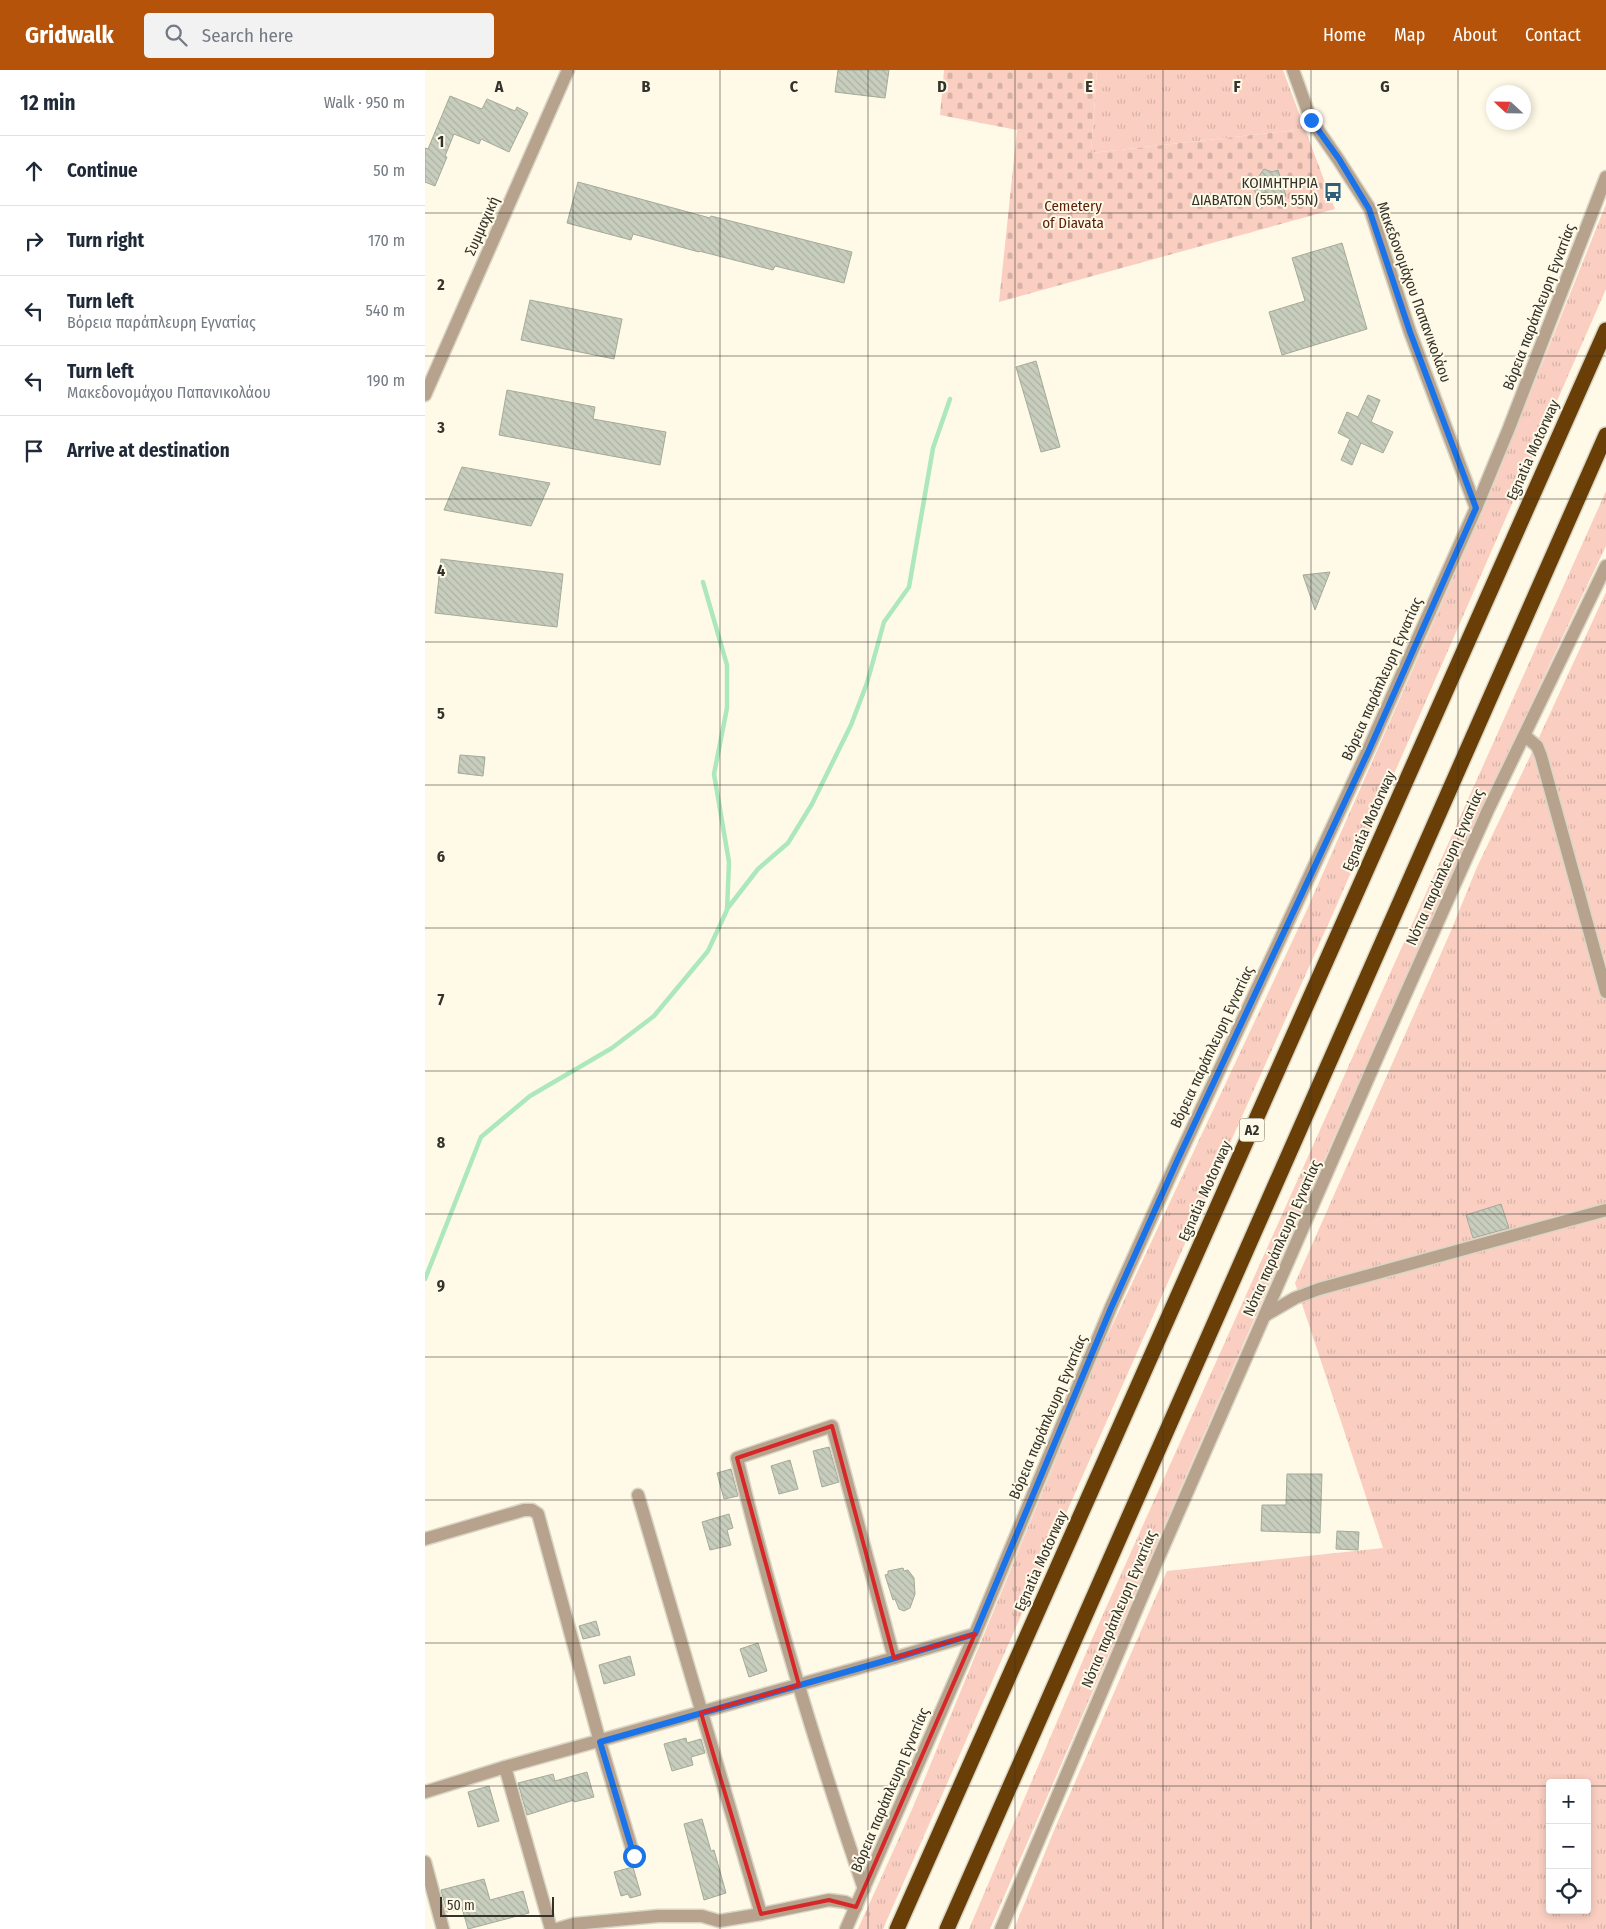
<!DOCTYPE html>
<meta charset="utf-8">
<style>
body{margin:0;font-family:"Fira Sans Condensed",sans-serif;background:#f2f2f3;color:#1f2937}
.controls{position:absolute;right:15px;bottom:15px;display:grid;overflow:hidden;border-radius:5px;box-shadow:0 2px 8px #0003}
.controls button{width:45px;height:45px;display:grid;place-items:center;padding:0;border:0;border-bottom:1px solid #e0e1e3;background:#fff;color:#1f2937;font:25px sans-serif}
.compass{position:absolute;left:1061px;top:15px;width:45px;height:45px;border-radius:50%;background:#fff;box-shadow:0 2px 8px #0003;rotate:292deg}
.scale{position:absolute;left:15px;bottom:12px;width:114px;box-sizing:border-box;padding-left:5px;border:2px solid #33322b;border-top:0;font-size:14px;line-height:18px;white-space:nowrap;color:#33322b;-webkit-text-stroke:4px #fffae7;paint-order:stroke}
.stop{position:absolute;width:15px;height:15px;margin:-11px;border:4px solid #1a73e8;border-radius:50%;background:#fff}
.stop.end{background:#1a73e8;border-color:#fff;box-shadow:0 1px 5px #0008}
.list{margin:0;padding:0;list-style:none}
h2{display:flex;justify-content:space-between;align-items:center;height:65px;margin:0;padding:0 20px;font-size:21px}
h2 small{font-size:16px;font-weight:400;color:#747a83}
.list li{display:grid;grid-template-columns:32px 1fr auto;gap:15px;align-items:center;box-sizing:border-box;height:70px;padding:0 20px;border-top:1px solid #e0e1e3}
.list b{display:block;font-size:19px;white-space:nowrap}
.list p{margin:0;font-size:16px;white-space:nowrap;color:#747a83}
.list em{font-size:16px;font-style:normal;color:#747a83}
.icon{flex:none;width:28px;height:28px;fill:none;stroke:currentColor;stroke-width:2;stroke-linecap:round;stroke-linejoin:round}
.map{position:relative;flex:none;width:1181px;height:1859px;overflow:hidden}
header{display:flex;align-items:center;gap:30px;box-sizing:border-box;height:70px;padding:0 25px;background:#b45309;color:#fff}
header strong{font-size:24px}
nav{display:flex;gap:28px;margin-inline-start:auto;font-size:18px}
.search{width:350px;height:45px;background:#f2f2f3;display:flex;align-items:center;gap:12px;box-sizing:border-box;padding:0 18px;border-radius:5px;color:#747a83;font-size:19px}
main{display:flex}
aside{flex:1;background:#fff}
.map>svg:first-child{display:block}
</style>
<header>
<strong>Gridwalk</strong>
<div class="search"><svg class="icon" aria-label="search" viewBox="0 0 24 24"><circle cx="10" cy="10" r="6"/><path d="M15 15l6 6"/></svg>Search here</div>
<nav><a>Home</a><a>Map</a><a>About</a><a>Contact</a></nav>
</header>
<main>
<aside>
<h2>12 min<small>Walk · 950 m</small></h2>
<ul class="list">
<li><svg class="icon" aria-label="ahead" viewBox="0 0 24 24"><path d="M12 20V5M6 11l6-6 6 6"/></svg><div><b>Continue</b></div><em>50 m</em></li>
<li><svg class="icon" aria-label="right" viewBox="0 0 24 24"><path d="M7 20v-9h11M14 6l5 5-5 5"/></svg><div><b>Turn right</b></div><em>170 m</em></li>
<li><svg class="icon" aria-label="left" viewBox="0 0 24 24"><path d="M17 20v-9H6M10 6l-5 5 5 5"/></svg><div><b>Turn left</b><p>Βόρεια παράπλευρη Εγνατίας</p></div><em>540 m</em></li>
<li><svg class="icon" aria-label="left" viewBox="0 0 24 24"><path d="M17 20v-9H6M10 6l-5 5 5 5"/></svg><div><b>Turn left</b><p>Μακεδονομάχου Παπανικολάου</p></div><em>190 m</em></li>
<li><svg class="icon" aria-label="arrive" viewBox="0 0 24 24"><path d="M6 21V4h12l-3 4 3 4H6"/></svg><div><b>Arrive at destination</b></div></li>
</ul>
</aside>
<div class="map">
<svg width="1181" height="1859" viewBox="0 0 1181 1859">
<defs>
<pattern id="grass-tufts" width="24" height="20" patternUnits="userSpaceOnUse" patternTransform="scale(1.25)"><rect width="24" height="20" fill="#facfc2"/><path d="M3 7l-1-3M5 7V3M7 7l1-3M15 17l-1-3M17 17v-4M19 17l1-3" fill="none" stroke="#d7b2a7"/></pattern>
<pattern id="cemetery-stones" width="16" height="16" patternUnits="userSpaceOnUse" patternTransform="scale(1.25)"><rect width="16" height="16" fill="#facfc2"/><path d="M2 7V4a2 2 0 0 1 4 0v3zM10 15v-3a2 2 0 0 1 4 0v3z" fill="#d7b2a7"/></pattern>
<pattern id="building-back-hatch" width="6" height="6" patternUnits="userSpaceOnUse" patternTransform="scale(1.25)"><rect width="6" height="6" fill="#c8cebd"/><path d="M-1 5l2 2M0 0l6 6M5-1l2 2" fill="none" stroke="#acb1a3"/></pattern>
</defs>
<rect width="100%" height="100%" fill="#fffae7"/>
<g fill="url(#grass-tufts)" fill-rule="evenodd">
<polygon points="672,0 858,0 880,59 666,83"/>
<polygon points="1181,134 1181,219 910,839 762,1169 458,1859 433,1859 488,1737 677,1277 880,844 1064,426"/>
<path d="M1181,421V476C962,931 766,1396 565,1859H544L667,1569Z"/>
<path d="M1181,522V1859H589L630,1758L742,1501L958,1478L870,1213L1025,863L1052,797L1110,676ZM1125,1713H1162V1840H1125Z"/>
</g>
<polygon fill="url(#cemetery-stones)" points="519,0 672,0 666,83 880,59 910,139 574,232 592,60 515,45"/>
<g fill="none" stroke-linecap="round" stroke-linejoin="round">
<g stroke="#ace8bb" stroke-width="4.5">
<polyline points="302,839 333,799 363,773 387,734 426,655 442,613 459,552 484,517 508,378 525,329"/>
<polyline points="0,1209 56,1067 105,1026 187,978 229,946 283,881 302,840 304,792 289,704 302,638 302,595 278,512"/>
</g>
</g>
<g fill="url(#building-back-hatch)" stroke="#a4aa99">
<polygon points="413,0 464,0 460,28 410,22"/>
<polygon points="25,26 57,39 62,29 90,41 92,37 103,43 84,82 56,69 54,74 29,64 20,86 22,87 10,116 0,112 0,78 3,79"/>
<polygon points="839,99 847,102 853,100 861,126 844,131 841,122 831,125 828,114 836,111 834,106"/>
<polygon points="153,112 285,148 286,146 427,182 419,213 350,196 348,200 274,181 274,182 208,164 206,170 142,153"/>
<polygon points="917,173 942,259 857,285 844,242 880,231 867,188"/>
<polygon points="105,230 197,249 189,289 96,270"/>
<polygon points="611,291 635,377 616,382 591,297"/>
<polygon points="82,320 170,337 168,349 241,362 235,395 74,365"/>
<polygon points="943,325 955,330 946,352 968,362 958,383 936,373 927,395 916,390 925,369 913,363 922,342 933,347"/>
<polygon points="37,397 125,413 106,456 19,440"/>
<polygon points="16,489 138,504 132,557 10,543"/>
<polygon points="905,502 890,540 878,505"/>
<polygon points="35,685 60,687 58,706 33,703"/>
<polygon points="1076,1134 1084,1158 1048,1168 1041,1145"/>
<polygon points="404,1377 414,1412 397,1417 388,1381"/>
<polygon points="365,1390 373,1419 354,1424 346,1396"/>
<polygon points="306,1399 313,1426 299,1429 292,1403"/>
<polygon points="862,1404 897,1404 895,1463 836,1461 837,1435 861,1435"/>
<polygon points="304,1444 308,1458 302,1460 306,1475 285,1480 277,1452"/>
<polygon points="912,1461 934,1462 933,1480 911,1479"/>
<polygon points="478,1498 479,1501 483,1500 489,1508 490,1524 485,1538 479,1541 474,1539 470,1529 468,1530 460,1505 463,1504 463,1501"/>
<polygon points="171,1551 175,1565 158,1569 154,1556"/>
<polygon points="333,1573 342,1601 324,1607 315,1579"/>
<polygon points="205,1586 210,1605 179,1614 174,1595"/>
<polygon points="261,1668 262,1673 276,1669 280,1683 266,1687 268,1695 247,1701 239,1674"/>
<polygon points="162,1702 169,1727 149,1732 149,1730 102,1745 93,1713 128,1704 130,1711"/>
<polygon points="64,1716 74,1751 53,1757 43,1722"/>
<polygon points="277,1749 286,1781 289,1780 301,1823 279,1830 259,1754"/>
<polygon points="208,1797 216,1825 205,1828 203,1824 196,1826 189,1802"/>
<polygon points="59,1809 65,1830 98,1821 104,1843 43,1859 37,1838 22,1842 16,1820"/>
</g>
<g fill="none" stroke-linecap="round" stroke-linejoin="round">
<g stroke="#dad6c5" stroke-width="15">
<g id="minor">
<polyline points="868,0 886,50 913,89 945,139 985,262 1051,438"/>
<polyline points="841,1245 870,1228 894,1219 1181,1140"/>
<polyline points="213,1425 336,1844"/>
<polyline points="0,1469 99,1440 107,1440 113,1444 175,1672 209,1786"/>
<polyline points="80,1697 126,1859"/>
<polyline points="0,1722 80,1697 469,1588 550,1564"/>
<polyline points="0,1792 18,1859"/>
<path d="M439,1819C391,1678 347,1534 312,1388L407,1356L469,1588"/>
<polyline points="132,1859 149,1854 233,1846 277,1846 294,1851 336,1844 404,1830 420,1832 431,1837"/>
</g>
</g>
<g stroke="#dad6c5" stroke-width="15">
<g id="tertiary">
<polyline points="0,325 143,0"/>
<polyline points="1100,666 1112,676 1116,686 1181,922"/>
<polyline points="421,1859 550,1564 686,1237 752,1091 943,680 1051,438 1084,358 1181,107"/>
<polyline points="576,1859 730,1496 956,979 1063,740 1181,496"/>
</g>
</g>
<g stroke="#dad6c5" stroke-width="18">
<g id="motorway">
<polyline points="472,1859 1181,260"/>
<polyline points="522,1859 1181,365"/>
</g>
</g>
<use href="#minor" stroke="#b7a28d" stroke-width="12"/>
<use href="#tertiary" stroke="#b7a28d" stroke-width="12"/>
<use href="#motorway" stroke="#693f07" stroke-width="15"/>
</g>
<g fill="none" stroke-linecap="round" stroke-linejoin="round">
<polyline stroke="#1a73e8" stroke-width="6" points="209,1786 175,1672 470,1588 550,1564 686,1238 752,1091 944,680 1051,438 985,262 944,139 914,89 886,50"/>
</g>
<path fill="none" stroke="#d62828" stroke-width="4" stroke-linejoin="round" d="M407,1356L469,1588L550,1564L431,1837L404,1830L336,1844L276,1643L374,1615L312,1388Z"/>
<path fill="none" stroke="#33322b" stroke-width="1" stroke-opacity="0.55" d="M148,0V1859M295,0V1859M443,0V1859M590,0V1859M738,0V1859M886,0V1859M1033,0V1859M0,143H1181M0,286H1181M0,429H1181M0,572H1181M0,715H1181M0,858H1181M0,1001H1181M0,1144H1181M0,1287H1181M0,1430H1181M0,1573H1181M0,1716H1125M1162,1716H1181"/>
<defs>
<g id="bus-bare" transform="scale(1.5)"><path d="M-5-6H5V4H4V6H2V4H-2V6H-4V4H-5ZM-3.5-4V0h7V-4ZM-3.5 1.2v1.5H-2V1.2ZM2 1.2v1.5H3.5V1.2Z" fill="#2d5f7c" stroke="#fffae7" stroke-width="2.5" paint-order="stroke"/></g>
</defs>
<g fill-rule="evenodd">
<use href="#bus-bare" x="908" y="122"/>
</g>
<g text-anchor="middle" stroke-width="4" stroke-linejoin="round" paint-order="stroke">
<rect fill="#fffae7" stroke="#706e63" stroke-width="1" x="814.5" y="1048.5" width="25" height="23" rx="4"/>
<g font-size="14" font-weight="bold" fill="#33322b">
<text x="827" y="1065">Α2</text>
</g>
<g font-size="15" fill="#33322b" stroke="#fffae7" text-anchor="end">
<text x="893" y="118">ΚΟΙΜΗΤΗΡΙΑ<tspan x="893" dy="17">ΔΙΑΒΑΤΩΝ (55Μ, 55Ν)</tspan></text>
</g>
<g font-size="15" fill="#5a1e0a" stroke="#fffae7">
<text x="648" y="141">Cemetery<tspan x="648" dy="17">of Diavata</tspan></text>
</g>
<g font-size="15" fill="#33322b" stroke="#fffae7">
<text transform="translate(57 156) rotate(-66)" y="5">Συμμαχική</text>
<text transform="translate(989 222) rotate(70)" y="5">Μακεδονομάχου Παπανικολάου</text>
<text transform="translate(1114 237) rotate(-69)" y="5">Βόρεια παράπλευρη Εγνατίας</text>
<text transform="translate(1108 380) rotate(-66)" y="5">Egnatia Motorway</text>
<text transform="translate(957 609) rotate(-66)" y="5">Βόρεια παράπλευρη Εγνατίας</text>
<text transform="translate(944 751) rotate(-66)" y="5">Egnatia Motorway</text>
<text transform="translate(1020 797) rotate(-66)" y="5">Νότια παράπλευρη Εγνατίας</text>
<text transform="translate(787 977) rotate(-65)" y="5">Βόρεια παράπλευρη Εγνατίας</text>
<text transform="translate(780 1121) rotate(-66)" y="5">Egnatia Motorway</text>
<text transform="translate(857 1168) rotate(-66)" y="5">Νότια παράπλευρη Εγνατίας</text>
<text transform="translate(623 1347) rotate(-67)" y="5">Βόρεια παράπλευρη Εγνατίας</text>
<text transform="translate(616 1491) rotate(-66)" y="5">Egnatia Motorway</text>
<text transform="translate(694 1539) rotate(-67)" y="5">Νότια παράπλευρη Εγνατίας</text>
<text transform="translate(465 1720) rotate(-67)" y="5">Βόρεια παράπλευρη Εγνατίας</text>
</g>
</g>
<g font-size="16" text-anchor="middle" font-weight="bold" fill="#33322b" stroke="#fffae7" stroke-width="4" stroke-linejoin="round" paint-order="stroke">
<text x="74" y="22">A</text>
<text x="221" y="22">B</text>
<text x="369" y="22">C</text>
<text x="517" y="22">D</text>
<text x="664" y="22">E</text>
<text x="812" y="22">F</text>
<text x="960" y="22">G</text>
<text x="16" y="77">1</text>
<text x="16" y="220">2</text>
<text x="16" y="363">3</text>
<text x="16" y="506">4</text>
<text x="16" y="649">5</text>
<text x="16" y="792">6</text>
<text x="16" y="935">7</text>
<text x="16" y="1078">8</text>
<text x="16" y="1221">9</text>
</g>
</svg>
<div class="controls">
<button>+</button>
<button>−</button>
<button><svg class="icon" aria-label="locate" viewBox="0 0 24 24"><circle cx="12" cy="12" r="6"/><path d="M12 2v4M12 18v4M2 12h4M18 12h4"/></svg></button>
</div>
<svg class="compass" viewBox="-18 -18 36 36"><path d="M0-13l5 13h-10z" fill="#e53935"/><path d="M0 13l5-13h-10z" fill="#747a83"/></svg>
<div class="scale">50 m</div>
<div class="stop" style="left:209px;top:1786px"></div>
<div class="stop end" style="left:886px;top:50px"></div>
</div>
</main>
